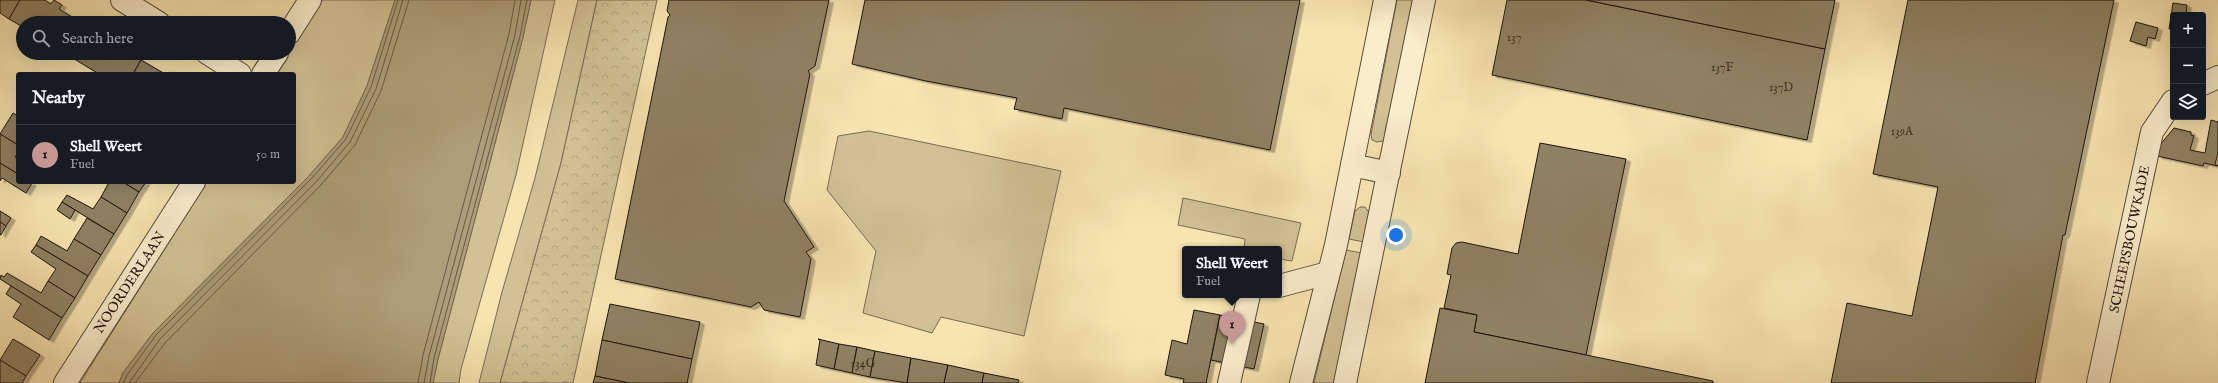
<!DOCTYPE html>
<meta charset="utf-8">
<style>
body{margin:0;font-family:"IM FELL English",serif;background:#20242c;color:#f1f3f6}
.controls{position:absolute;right:12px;top:12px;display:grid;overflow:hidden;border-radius:4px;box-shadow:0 4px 16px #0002}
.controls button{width:36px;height:36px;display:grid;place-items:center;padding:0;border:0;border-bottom:1px solid #363941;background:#171b24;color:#f1f3f6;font:20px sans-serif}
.you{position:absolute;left:1396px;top:235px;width:14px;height:14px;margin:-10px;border:3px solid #fff;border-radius:50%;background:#1a73e8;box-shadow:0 0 0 6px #1a73e833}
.badge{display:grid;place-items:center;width:26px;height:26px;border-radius:50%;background:#c59692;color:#111;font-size:13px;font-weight:700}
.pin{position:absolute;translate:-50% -33px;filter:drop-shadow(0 1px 2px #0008)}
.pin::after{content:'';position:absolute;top:21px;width:14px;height:12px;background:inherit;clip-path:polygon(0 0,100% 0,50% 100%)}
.popup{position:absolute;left:1182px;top:246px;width:100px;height:52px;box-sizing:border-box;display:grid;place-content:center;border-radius:4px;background:#171b24;filter:drop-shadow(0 1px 3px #0005);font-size:13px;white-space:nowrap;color:#9ea1a6}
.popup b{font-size:15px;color:#f1f3f6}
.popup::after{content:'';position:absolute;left:50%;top:100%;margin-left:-8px;border:8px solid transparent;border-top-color:#171b24}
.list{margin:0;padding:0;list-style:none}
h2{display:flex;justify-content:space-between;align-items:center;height:52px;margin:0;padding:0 16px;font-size:17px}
h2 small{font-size:13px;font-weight:400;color:#9ea1a6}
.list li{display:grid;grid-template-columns:26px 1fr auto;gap:12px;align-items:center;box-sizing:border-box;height:60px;padding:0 16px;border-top:1px solid #363941}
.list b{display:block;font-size:15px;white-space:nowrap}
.list p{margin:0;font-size:13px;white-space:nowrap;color:#9ea1a6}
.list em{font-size:13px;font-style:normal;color:#9ea1a6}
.icon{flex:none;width:22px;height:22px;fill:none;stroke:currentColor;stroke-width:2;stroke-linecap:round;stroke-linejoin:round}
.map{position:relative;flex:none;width:2218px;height:383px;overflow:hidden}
.search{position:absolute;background:#171b24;box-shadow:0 4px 16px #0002;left:16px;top:16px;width:280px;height:44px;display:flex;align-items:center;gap:10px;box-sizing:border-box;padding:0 14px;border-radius:22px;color:#9ea1a6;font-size:15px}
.panel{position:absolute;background:#171b24;box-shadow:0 4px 16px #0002;left:16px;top:72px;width:280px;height:112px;border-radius:4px}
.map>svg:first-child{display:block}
</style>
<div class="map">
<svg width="2218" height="383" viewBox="0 0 2218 383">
<defs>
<pattern id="forest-crowns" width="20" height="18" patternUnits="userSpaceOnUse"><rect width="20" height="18" fill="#d2c195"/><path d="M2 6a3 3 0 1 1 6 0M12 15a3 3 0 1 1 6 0" fill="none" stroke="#b4a57f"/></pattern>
<filter id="shadow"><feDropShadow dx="4.5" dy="2.5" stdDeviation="0" flood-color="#0004"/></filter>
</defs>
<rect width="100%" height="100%" fill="#f7e4b1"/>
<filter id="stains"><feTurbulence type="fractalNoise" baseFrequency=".005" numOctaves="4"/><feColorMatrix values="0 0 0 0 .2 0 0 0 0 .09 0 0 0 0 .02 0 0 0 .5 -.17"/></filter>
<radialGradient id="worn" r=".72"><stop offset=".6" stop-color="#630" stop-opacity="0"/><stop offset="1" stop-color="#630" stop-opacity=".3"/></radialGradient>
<g fill="#d2c195" stroke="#786b52">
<polygon points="321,0 395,0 367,86 343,137 309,176 153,333 123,373 119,383 80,383 207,182 294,182 294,74 275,74"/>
<polygon points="531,0 555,0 516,175 461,369 459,383 433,383 438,359 523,37"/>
<polygon points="578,0 597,0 561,163 500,383 479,383 502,292 535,178"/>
<polygon points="1397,0 1413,0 1386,138 1383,141 1377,142 1372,140 1371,135"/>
<polygon points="869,131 1061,171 1024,336 941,317 932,333 863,313 876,251 827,190 838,136"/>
<polygon points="1183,198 1301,223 1292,261 1279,259 1279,249 1244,249 1245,239 1178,225"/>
<polygon points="1360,207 1365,207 1370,214 1364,242 1349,239 1355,211"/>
<polygon points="1346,250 1362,253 1336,383 1314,383"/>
</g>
<polygon fill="url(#forest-crowns)" stroke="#786b52" points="597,0 657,0 573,383 500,383 561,163"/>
<polygon fill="#ae9e7a" stroke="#75674f" points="395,0 531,0 523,37 438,359 433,383 119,383 123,373 153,333 309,176 343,137 367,86"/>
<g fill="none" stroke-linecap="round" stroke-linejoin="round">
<g stroke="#665a44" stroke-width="1">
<polyline points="123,383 127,375 156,335 312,178 346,139 371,87 398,0"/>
<polyline points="129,383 160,339 316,182 350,142 376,89 403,0"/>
<polyline points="135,383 165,343 320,186 355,145 381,91 409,0"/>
<polyline points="418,383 423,355 509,34 515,0"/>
<polyline points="424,383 429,356 515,35 521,0"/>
<polyline points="430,383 434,358 520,36 527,0"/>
</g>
</g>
<g fill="#8f8163" stroke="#1f150f" filter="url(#shadow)">
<polygon points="0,0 20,0 9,19 0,13"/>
<polygon points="20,0 45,0 51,4 54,0 62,5 59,9 82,23 23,23 23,27 9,19"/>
<polygon points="669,0 829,0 815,66 808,71 810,74 784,201 814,247 806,252 811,259 800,317 764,310 759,302 751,307 615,279 668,17 670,15 667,11"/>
<polygon points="865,0 1300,0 1270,150 1064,108 1062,119 1014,109 1017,98 926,81 852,64"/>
<polygon points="1507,0 1586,0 1825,49 1807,140 1492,75"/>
<polygon points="1586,0 1835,0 1825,49"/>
<polygon points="1908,0 2114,0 2065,235 2063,235 2035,383 1831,383 1847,303 1912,316 1938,187 1873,174"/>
<polygon points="2173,3 2187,5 2186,15 2173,15 2173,29 2169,29"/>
<polygon points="2136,22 2158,28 2155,39 2148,37 2146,46 2130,41"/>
<polygon points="131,53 141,60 133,74 99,74 66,54"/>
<polygon points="141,60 165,74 133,74"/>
<polygon points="13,113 18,116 18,145 0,134"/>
<polygon points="2211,120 2218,122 2218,153 2215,164 2218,166 2204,163 2203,166 2157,156 2159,146 2174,128 2191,132 2191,135 2194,136 2190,150 2205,153"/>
<polygon points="0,134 18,145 18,152 15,157 18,159 18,174 0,163"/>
<polygon points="1540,143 1626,159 1586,355 1474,332 1477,315 1444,308 1451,275 1447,274 1452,248 1456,243 1462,242 1518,254"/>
<polygon points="0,163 18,174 18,182 32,183 26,193 2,178 0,181"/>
<polygon points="105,182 123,182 139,192 127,213 101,197 108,184"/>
<polygon points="123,182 146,182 139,192"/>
<polygon points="67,195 93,209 101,197 127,213 114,234 62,202"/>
<polygon points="62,202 75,210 70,219 57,210"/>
<polygon points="0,211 11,218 6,226 0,222"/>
<polygon points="87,218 114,234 101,255 74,239"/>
<polygon points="0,222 6,226 1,235 0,235"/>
<polygon points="41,236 67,251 74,239 101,255 88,276 36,245"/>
<polygon points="36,245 88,276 75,298 48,281 56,269 31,252"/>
<polygon points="7,273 41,293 48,281 75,298 62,318 0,279 1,275 4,277"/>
<polygon points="11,286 62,318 49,340 13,317 21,304 6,294"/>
<polygon points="610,304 700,322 692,359 602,340"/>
<polygon points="1440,308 1477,315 1474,332 1713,381 1713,383 1425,383"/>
<polygon points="1194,310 1220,315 1206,383 1183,383 1184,379 1165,375 1172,340 1187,344"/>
<polygon points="1220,315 1264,324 1254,369 1211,360"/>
<polygon points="13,339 40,355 26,376 0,360"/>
<polygon points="818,339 839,344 834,369 816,365 820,340"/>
<polygon points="602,340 692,359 687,383 629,383 595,376"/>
<polygon points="839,344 857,347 852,373 834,369"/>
<polygon points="857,347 875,351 870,377 852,373"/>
<polygon points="875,351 911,358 907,383 870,377"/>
<polygon points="911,358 948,365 944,383 907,383"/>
<polygon points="0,360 26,376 22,383 0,383"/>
<polygon points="948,365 984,373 982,383 944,383"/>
<polygon points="984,373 1019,380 1018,383 982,383"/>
<polygon points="595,376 629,383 593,383"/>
</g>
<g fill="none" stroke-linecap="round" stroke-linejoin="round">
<g stroke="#554938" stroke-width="24">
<g id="minor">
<polyline points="122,0 159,23"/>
<polyline points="289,33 310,0"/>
<polyline points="207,53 240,74"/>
<polyline points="263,74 277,53"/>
<polyline points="2203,84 2218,77"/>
<polyline points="1352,165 1389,173"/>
<polyline points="1279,286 1328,273"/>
<polyline points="65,383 194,182"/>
<polyline points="1229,383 1249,295"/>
<polyline points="1301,383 1336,245 1385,0"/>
<polyline points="1345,383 1424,0"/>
<polyline points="2098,383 2152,132 2173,101"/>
</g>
</g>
<use href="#minor" stroke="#faedcc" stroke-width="22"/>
</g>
<g text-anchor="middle" stroke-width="4" stroke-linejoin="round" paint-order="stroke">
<g font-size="12" fill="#3b3024">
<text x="1514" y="41">137</text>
<text x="1722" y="71">137F</text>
<text x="1781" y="91">137D</text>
<text x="1902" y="135">139A</text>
<text x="863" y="367">134G</text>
</g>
<g font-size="14" fill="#1f150f" stroke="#faedcc">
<text transform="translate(2129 239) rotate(-78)" y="5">SCHEEPSBOUWKADE</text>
<text transform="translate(129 282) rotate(-57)" y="5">NOORDERLAAN</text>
</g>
</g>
<rect width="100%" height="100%" filter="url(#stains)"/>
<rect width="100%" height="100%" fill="url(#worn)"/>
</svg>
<div class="controls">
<button>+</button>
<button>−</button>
<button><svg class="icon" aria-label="layers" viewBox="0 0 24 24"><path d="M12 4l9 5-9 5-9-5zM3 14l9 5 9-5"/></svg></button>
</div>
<div class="you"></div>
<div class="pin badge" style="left:1232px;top:344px">1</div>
<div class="popup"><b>Shell Weert</b>Fuel</div>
<div class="search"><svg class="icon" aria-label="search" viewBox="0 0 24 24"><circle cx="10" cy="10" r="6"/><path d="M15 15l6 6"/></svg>Search here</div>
<section class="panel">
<h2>Nearby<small></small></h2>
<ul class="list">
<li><span class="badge">1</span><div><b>Shell Weert</b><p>Fuel</p></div><em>50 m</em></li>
</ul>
</section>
</div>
